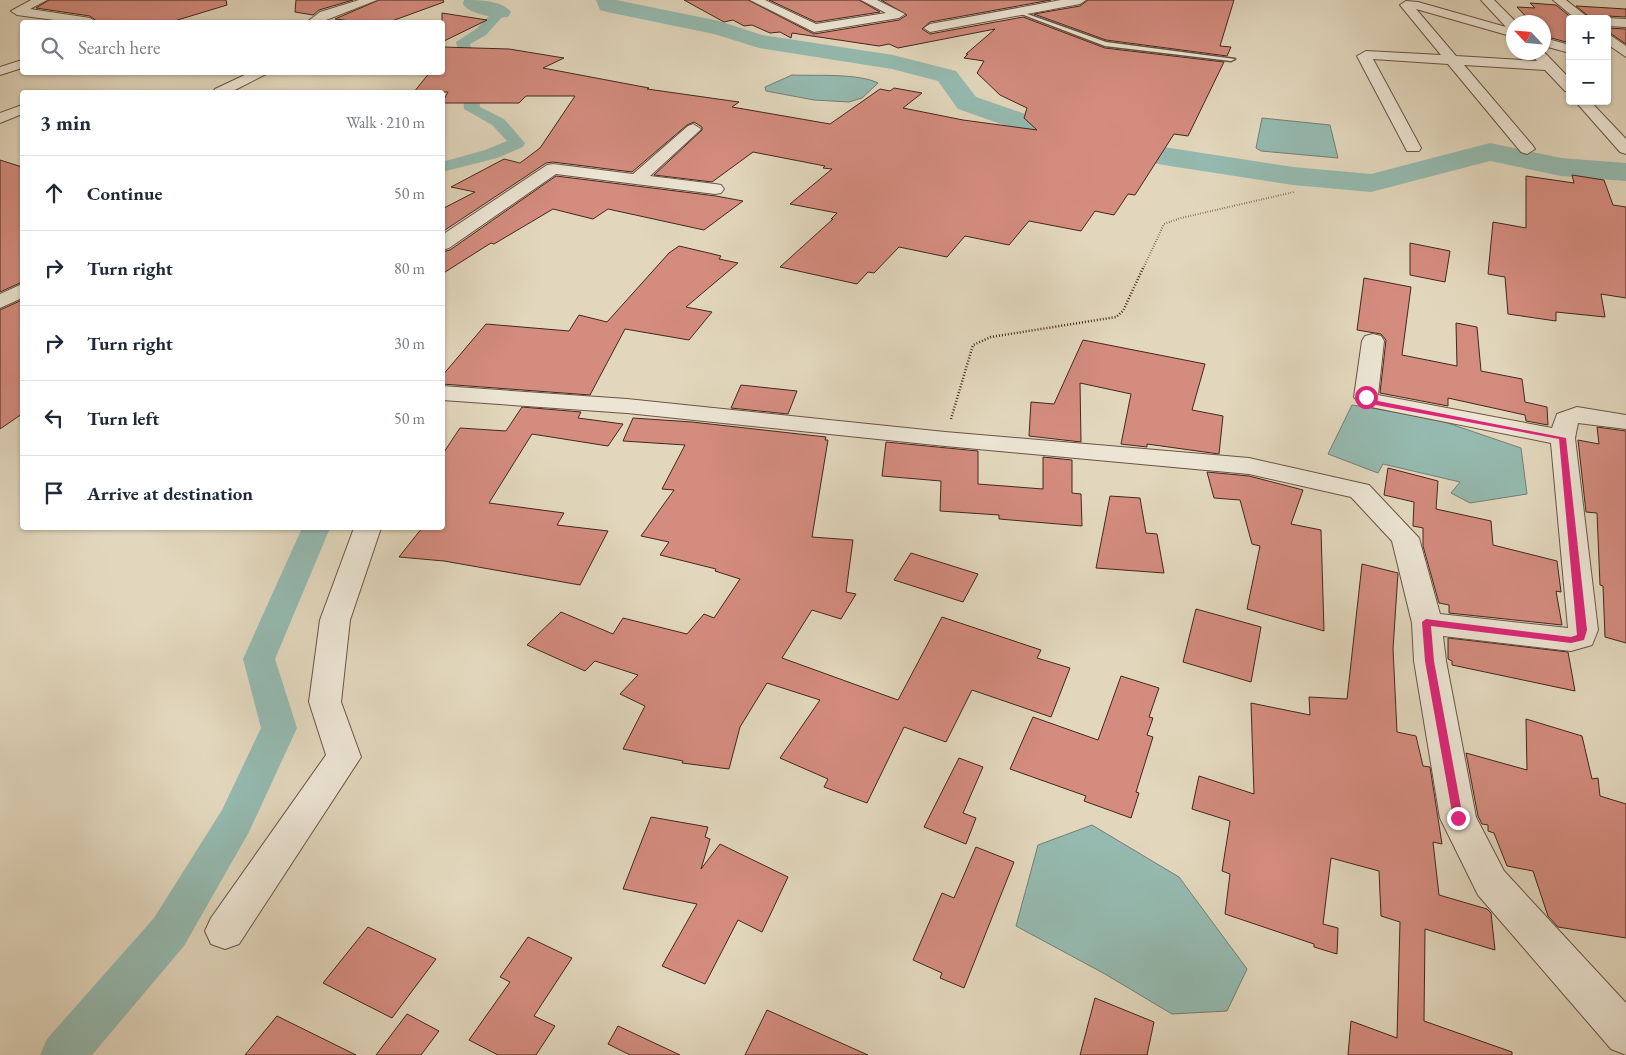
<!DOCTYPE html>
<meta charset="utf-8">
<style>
body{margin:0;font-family:"EB Garamond",serif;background:#f2f2f3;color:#1f2937}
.controls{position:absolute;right:15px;top:15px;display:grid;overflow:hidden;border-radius:5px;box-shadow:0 1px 4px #0004}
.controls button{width:45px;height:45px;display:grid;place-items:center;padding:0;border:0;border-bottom:1px solid #e0e1e3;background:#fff;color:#1f2937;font:25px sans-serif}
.compass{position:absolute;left:1506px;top:15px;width:45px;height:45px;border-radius:50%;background:#fff;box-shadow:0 1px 4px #0004;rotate:296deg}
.stop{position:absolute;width:15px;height:15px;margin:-11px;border:4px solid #db2777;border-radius:50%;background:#fff}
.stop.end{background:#db2777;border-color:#fff;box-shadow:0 1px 5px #0008}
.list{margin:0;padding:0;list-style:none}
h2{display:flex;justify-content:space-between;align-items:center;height:65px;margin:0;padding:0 20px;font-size:21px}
h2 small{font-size:16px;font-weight:400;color:#747a83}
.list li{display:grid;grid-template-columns:32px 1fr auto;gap:15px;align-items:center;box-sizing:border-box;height:75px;padding:0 20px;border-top:1px solid #e0e1e3}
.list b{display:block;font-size:19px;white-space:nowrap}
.list em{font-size:16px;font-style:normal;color:#747a83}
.icon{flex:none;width:28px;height:28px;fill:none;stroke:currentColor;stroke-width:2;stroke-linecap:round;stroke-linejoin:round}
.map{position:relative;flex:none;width:1626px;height:1055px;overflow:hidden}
.search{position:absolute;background:#fff;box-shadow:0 1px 4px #0004;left:20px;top:20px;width:425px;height:55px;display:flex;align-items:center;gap:12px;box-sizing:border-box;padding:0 18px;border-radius:5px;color:#747a83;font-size:19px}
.panel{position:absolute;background:#fff;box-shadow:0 1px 4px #0004;left:20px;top:90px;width:425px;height:440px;border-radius:5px}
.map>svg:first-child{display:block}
</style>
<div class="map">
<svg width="1626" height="1055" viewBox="0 0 1626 1055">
<rect width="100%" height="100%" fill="#e2d7bd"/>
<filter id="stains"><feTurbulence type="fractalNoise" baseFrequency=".004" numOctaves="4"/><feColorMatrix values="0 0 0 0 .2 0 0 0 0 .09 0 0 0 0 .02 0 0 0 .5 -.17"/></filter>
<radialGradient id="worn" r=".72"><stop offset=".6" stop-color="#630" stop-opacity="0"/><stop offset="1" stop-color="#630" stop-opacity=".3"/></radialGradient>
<g fill="#95bab0" stroke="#747f75">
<path d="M792,75C815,76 858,73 878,83L862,98L849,102L814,100L766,91L765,87Z"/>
<polygon points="1262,118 1330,125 1338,158 1261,151 1256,148"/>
<polygon points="1352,405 1433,418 1521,448 1527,494 1470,503 1451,493 1460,482 1383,464 1378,473 1328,454"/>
<polygon points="1092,825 1179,877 1247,969 1227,1011 1172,1014 1105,974 1016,926 1038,845"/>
</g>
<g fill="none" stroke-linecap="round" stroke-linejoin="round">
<g fill="#95bab0" fill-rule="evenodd">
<polygon points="500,8 506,12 504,15 486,35 470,44 474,56 480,107 504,119 525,143 523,147 497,158 442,172 442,162 485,150 507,141 492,125 464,109 460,56 456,42 476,29 496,9"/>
<polygon points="302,528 330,528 275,659 297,728 249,832 184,946 92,1055 40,1055 47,1039 154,918 222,810 261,728 243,659"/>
</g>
<g fill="#95bab0" fill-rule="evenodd">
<path d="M464,0C477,0 502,0 511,12L508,17C496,19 469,14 463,4Z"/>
<polygon points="596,0 616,0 719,21 762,35 893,55 956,71 976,97 1084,134 1170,148 1293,167 1371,174 1490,143 1561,158 1626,163 1626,181 1561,176 1490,161 1371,192 1293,185 1170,166 1069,148 958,109 938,81 892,69 759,48 714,34 607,12 600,10"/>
</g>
</g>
<g fill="#d48c7f" stroke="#43271d">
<polygon points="49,0 226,0 227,5 171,22 98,22 90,16 36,8"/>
<polygon points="296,0 353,0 319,10 313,15 295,12"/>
<polygon points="379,0 443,0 444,2 389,22 359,22 335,19"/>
<polygon points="684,0 748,0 814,34 899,20 907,15 881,0 1051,0 930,22 922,29 930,34 1023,17 1105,48 1224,62 1188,136 1174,134 1135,195 1128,194 1114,215 1095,211 1081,231 1029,221 1009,245 965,236 947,257 899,247 874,273 868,272 857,284 780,267 833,219 831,219 837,213 790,204 832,169 823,168 825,166 753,152 712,182 654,175 702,130 702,127 694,122 687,125 632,172 553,162 546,163 442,232 442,209 475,192 451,187 504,159 520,163 540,148 575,96 526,96 519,103 442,103 448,92 414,92 430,72 442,72 442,47 509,49 564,58 543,68 649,88 647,89 739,102 732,107 830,124 880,89 890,91 894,88 922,93 903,108 963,120 1037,130 1024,118 1027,108 1000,95 977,73 984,61 964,58 968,54 966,54 995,29 898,48 889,44 879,46 792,33 791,38 780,32 770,33 752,25 744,26 733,20 724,22"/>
<polygon points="769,0 859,0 880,12 816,22"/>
<polygon points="1088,0 1234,0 1220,46 1231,47 1227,56 1106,40 1034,14 1080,6"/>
<polygon points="1530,3 1556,5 1573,19 1570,19 1570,43 1544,36 1544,22 1531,22 1517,7 1535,8"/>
<polygon points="1576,6 1626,9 1626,17 1607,16 1603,19 1592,19"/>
<polygon points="442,13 487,20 442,42"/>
<polygon points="1607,28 1626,29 1626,44 1607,31"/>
<polygon points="0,160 22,167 22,282 0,292"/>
<polygon points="1572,175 1604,180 1613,205 1626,207 1626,298 1601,294 1605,317 1556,312 1556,321 1508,314 1505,277 1488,274 1493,222 1526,228 1526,176 1574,183"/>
<polygon points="556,176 716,196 743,201 704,230 608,209 593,219 553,209 494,244 491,243 442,274 442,252 450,250"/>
<polygon points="1410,243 1450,251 1445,282 1410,275"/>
<polygon points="679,246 713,254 721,256 719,259 738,263 686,307 712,312 689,340 625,329 590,395 442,384 442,376 486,324 569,331 579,315 607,322 669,253"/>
<polygon points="1364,278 1411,287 1402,355 1457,366 1456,323 1477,327 1481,371 1522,379 1525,402 1547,407 1548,425 1526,421 1525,415 1448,398 1448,406 1380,393 1386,340 1381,334 1357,330"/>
<polygon points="22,300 22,414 0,429 0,310"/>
<polygon points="1083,340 1205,364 1192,410 1223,416 1219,454 1147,444 1147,447 1121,444 1131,394 1080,383 1081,442 1029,436 1031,402 1054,404"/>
<polygon points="741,385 797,391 788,414 731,408"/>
<polygon points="522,407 581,412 578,418 623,424 608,446 532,434 489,503 564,513 557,525 608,531 580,585 444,561 399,557 422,528 442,528 442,455 460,428 506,431"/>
<polygon points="633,418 692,422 826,437 825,440 828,440 812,537 853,540 846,592 856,594 841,619 812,610 782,658 898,700 942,617 1041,650 1037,658 1070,668 1051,717 972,690 946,742 904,727 867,803 824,787 828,779 780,758 820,700 767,683 740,727 729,769 682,763 683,761 623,749 645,706 620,694 638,675 595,661 585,671 527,645 561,612 613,634 623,618 687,634 704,614 714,618 740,579 715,571 716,569 660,555 669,542 641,536 674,490 662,489 685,445 623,441"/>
<polygon points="1597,427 1626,431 1626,643 1605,637 1603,586 1600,585 1597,513 1586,512 1578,440 1599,444"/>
<polygon points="886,442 978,451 978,484 1043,489 1043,457 1072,460 1072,493 1081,494 1082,526 999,519 999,515 940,511 941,481 882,476"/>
<polygon points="1388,468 1438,481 1436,509 1491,521 1493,545 1557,561 1561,592 1556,591 1562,625 1449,613 1449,605 1439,603 1423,546 1423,528 1413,526 1414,502 1384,495"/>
<polygon points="1207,472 1249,476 1303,490 1291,524 1321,530 1324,631 1247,609 1260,546 1252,544 1240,500 1214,498"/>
<polygon points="1110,496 1140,498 1146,533 1157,534 1164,573 1096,568"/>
<polygon points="911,553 978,574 963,602 894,580"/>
<polygon points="1362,564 1398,573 1393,649 1397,732 1416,736 1423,766 1430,767 1442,844 1433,842 1439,895 1487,909 1491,913 1495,950 1425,929 1424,1021 1512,1052 1512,1055 1348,1055 1351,1021 1397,1038 1400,922 1381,916 1379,871 1331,858 1323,924 1338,928 1337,954 1314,947 1314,944 1225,914 1230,874 1222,871 1230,821 1192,809 1199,776 1254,794 1251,703 1310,715 1309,697 1347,699"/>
<polygon points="1196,609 1261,627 1251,682 1183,662"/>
<polygon points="1448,638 1568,652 1575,691 1452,665 1452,661 1448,659"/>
<polygon points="1121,676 1159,688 1149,717 1153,718 1147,735 1153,737 1136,792 1139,793 1131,818 1084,801 1086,796 1010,769 1033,717 1098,740"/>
<polygon points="1526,719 1582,736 1592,779 1598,778 1600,796 1626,804 1626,938 1558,927 1548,916 1533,871 1507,866 1494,833 1488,831 1488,825 1482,824 1478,816 1466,753 1527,770"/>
<polygon points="959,758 983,767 963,813 976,818 966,844 924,827"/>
<polygon points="651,817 708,827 705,837 710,839 701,869 720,844 788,877 762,932 738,920 705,984 662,966 697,904 623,889"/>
<polygon points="976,847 1014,862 964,988 940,978 942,973 913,960 942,893 954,898"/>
<polygon points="368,927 436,959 392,1018 323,983"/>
<polygon points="528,937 572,958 534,1016 555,1026 536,1055 498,1055 469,1040 510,982 500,977"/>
<polygon points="1095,998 1154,1022 1147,1055 1080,1055"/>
<polygon points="767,1010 868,1055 745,1055"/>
<polygon points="407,1014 439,1031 421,1055 376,1055"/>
<polygon points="277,1016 356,1055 245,1055"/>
<polygon points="618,1026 680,1055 630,1055 608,1044"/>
</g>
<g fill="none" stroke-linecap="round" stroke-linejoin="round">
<g stroke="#6b5345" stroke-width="3">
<polygon id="service" points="1016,10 1106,42 1235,59 1231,61 1105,46 1016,12"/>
</g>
<g stroke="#6b5345" stroke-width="2">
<g id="minor">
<polygon points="31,0 47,0 30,9 90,18 96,22 69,22 17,15 11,11"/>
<polygon points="359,0 377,0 321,22 307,22 320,12"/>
<polygon points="750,0 765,0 816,24 886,13 861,0 877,0 905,14 899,18 814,32"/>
<polygon points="1061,0 1086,0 1080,4 930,32 924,28 930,24"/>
<polygon points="1481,0 1494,0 1516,22 1514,22 1514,37 1416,9 1456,56 1537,61 1531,54 1544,52 1570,79 1570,92 1565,91 1545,70 1464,65 1533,146 1535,149 1527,154 1521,152 1448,64 1373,59 1421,148 1419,151 1407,151 1357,56 1366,51 1441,55 1400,5 1406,1 1418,2 1506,27"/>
<polygon points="1553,0 1566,0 1590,19 1576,19"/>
<polygon points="1607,18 1626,19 1626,27 1607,26 1607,19 1605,19"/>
<polygon points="1607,33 1626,46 1626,57 1607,44"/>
<polygon points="1544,38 1570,45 1570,53 1544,46"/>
<polygon points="22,60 22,68 0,75 0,67"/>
<polygon points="251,72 270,72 231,92 213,92 215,89"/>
<polygon points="1575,101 1590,101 1626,139 1626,154 1620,152"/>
<polygon points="22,105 22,114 0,123 0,113"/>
<polygon points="693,124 701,129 698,132 650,176 715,184 721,185 724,189 721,193 715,194 556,174 449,248 442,250 442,235 547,165 553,164 633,174 688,126"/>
<polygon points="22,284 22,298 0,308 0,294"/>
<polygon points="1373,334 1381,336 1384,341 1378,395 1552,428 1557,414 1577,407 1626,415 1626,429 1578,423 1575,438 1598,630 1592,645 1571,651 1443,636 1446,661 1476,817 1504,871 1626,1003 1626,1055 1611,1049 1478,895 1440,818 1414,661 1412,623 1392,541 1351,497 1249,474 945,446 627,413 442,400 442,386 627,399 945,432 1249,458 1360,483 1369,485 1419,538 1440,614 1568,628 1551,443 1361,405 1354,397 1362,341 1365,336"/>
<polygon points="354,528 381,528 350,620 341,702 361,757 239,944 225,949 211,944 205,931 211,918 326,755 309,702 320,620"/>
</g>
</g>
<polyline stroke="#43271d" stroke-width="2" stroke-dasharray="0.5 2" stroke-linecap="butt" points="1143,269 1164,224 1181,218 1294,192"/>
<polyline stroke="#43271d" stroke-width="2.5" stroke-dasharray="1 2" stroke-linecap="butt" points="951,419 973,345 991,337 1116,317 1123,311 1143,268"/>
<use href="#service" fill="#ece5d4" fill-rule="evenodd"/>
<use href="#minor" fill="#ece5d4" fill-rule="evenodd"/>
</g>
<polygon fill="#db2777" points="1366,395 1378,401 1566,438 1587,630 1584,640 1571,643 1431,626 1434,661 1463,818 1458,822 1453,818 1425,661 1422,622 1426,619 1571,637 1577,635 1559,439 1376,405 1363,398"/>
<rect width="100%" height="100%" filter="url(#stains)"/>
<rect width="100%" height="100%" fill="url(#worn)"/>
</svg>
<div class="controls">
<button>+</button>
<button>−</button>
</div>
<svg class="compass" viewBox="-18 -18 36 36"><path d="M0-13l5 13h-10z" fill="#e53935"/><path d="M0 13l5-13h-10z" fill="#747a83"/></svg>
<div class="stop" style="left:1366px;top:397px"></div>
<div class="stop end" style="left:1458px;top:818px"></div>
<div class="search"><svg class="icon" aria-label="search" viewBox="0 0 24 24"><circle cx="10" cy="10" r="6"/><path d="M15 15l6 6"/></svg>Search here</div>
<section class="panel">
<h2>3 min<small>Walk · 210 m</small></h2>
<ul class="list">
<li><svg class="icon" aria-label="ahead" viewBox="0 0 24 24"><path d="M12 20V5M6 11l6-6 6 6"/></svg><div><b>Continue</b></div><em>50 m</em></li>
<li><svg class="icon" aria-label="right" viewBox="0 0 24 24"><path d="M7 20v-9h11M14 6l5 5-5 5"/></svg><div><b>Turn right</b></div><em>80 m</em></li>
<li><svg class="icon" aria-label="right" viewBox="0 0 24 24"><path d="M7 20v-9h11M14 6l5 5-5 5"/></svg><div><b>Turn right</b></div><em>30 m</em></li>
<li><svg class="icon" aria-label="left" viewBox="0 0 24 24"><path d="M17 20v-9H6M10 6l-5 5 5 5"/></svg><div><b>Turn left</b></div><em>50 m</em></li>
<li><svg class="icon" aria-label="arrive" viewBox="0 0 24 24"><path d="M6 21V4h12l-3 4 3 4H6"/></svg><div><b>Arrive at destination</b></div></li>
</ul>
</section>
</div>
